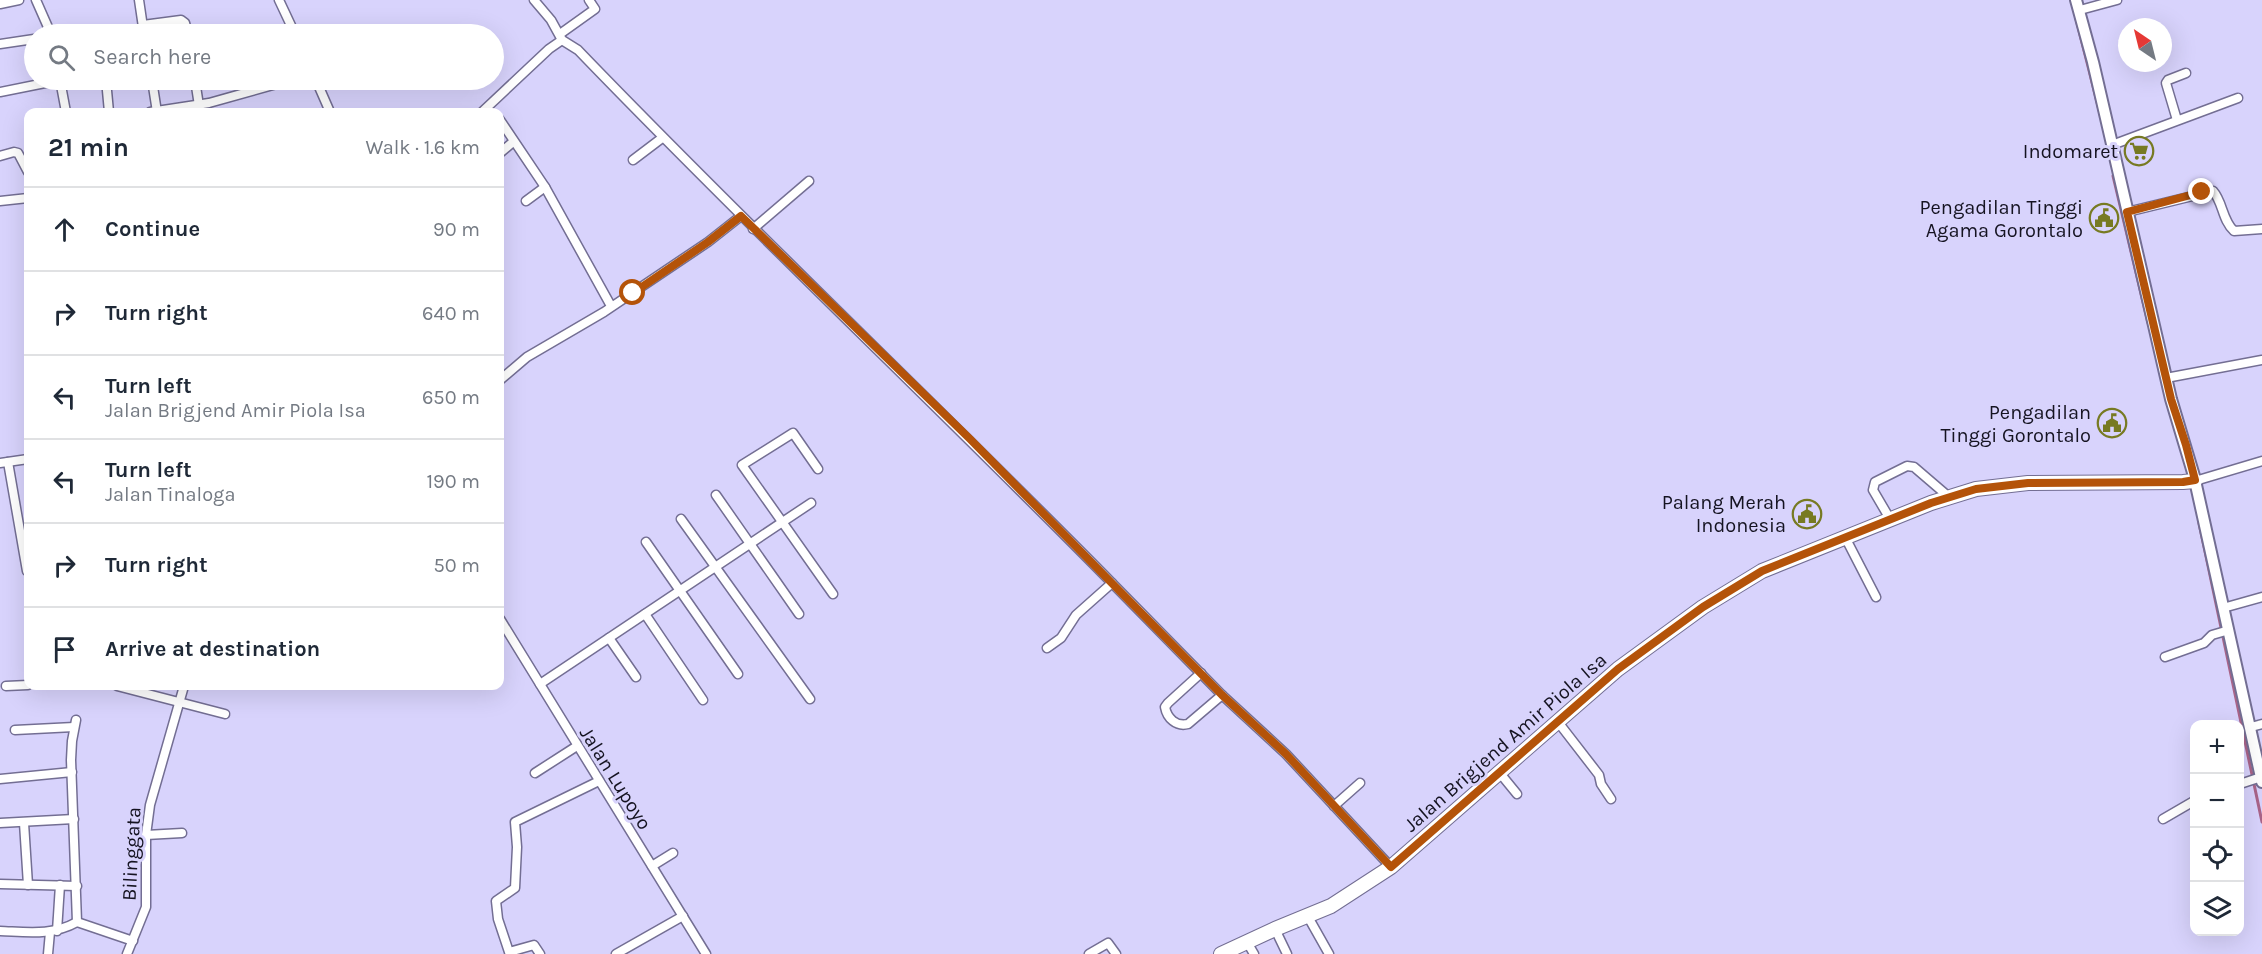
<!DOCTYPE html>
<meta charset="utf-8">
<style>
body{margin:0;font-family:Karla,sans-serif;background:#f2f2f3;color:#1f2937}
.controls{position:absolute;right:18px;bottom:18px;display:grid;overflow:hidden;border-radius:12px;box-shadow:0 6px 24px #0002}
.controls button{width:54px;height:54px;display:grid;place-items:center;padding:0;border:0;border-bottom:2px solid #e0e1e3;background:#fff;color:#1f2937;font:30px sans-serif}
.compass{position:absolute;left:2118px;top:18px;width:54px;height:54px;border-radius:50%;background:#fff;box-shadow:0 6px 24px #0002;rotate:325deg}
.stop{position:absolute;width:18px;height:18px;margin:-14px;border:4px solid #b45309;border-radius:50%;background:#fff}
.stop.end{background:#b45309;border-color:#fff;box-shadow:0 2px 6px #0008}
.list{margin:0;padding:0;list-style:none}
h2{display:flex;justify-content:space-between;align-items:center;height:78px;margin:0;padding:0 24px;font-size:26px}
h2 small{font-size:20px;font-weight:400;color:#747a83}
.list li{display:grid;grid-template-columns:39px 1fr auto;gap:18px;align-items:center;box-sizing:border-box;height:84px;padding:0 24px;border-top:2px solid #e0e1e3}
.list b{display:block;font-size:22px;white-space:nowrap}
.list p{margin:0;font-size:20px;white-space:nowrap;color:#747a83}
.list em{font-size:20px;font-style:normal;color:#747a83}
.icon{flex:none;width:33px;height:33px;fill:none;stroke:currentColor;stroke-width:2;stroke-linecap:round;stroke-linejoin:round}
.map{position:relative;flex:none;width:2262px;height:954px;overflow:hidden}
.search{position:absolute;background:#fff;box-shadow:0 6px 24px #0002;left:24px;top:24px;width:480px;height:66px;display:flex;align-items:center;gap:15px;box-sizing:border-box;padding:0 21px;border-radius:33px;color:#747a83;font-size:22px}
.panel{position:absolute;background:#fff;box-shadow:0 6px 24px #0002;left:24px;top:108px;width:480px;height:582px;border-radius:12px}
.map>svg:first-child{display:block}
</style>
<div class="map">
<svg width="2262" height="954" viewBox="0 0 2262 954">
<rect width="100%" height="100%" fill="#d8d3fc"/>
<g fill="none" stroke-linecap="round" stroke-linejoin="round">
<g stroke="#a96489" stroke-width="3">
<polyline points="2076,19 2101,118"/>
<polyline points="2113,176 2148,323"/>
<polyline points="2199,523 2262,822"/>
</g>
<g stroke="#736e93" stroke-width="11">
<g id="minor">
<polyline points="36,0 51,34"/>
<polyline points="139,0 144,34"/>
<polyline points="279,0 295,34"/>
<path d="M534,0L551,20L562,40L578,50C752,231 936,404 1112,583"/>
<polyline points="0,4 19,0"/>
<polyline points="2080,10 2117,0"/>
<polyline points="143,25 181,20 185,23 188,34"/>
<polyline points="560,34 595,9 589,0"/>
<polyline points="0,44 34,39"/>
<polyline points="106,80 109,112"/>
<polyline points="152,80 157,112"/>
<polyline points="195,80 200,112"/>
<polyline points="316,80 330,112"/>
<polyline points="0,92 60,80 66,112"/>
<polyline points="150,112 209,103 291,80"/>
<polyline points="482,112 549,49 562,40"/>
<polyline points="500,120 545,187 611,306"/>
<polyline points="2177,120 2166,83 2168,80 2186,73"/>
<polyline points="2112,145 2238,98"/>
<polyline points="500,153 513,142"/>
<polyline points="0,156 14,152 18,153 28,172"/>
<polyline points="633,160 662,138"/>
<polyline points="0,201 28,198"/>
<polyline points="526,201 545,187"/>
<path d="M2127,212L2213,191C2223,202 2222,220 2234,231L2262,229"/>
<polyline points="753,229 809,181"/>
<polyline points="2166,378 2262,360"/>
<polyline points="500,380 527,357 604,312 708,242 741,216"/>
<polyline points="8,462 27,571"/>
<polyline points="0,463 28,459"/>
<polyline points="818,469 793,433 742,465 833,594"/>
<polyline points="2195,481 2262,461"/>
<polyline points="716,495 799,614"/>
<polyline points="681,519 810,699"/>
<polyline points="1890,519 1873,490 1875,482 1907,466 1914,467 1949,497"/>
<polyline points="1845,537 1876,597"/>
<polyline points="646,542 738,674"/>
<polyline points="2223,608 2262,597"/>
<polyline points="645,614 703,700"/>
<polyline points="500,619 706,954"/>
<polyline points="609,638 636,677"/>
<polyline points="1047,648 1061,638 1076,615 1112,583 1222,695 1286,754 1391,867"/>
<polyline points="2165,657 2204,643 2212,635 2229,630"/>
<path d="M1201,673L1168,703L1165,707C1167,718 1176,727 1188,724L1222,695"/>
<polyline points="540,684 811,503"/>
<polyline points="6,686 28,685"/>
<polyline points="117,686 225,714"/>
<polyline points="76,720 72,741 71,760 77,922 133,941"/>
<polyline points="1558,722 1599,775 1601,784 1611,799"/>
<polyline points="2251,727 2262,724"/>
<polyline points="15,730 74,727"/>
<polyline points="1499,772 1517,794"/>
<polyline points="535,773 577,746"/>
<polyline points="0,779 72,772"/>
<polyline points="2240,784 2261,777"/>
<polyline points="1334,806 1360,783"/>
<polyline points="2163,819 2194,801"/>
<polyline points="0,823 74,819"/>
<polyline points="24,823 28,885"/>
<polyline points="146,835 182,833"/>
<polyline points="652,866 673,853"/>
<polyline points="0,884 77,886"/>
<polyline points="1307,915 1329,954"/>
<polyline points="1275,929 1287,954"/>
<path d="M0,931C27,932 52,936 77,922"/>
<polyline points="57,931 60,885"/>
<polyline points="1247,942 1254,954"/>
<polyline points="48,954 50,932"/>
<polyline points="127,954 146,907 146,835 150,805 184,686"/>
<polyline points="540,954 534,945 509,952 498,919 496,901 515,888 517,847 515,822 599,781"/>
<polyline points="616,954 683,916"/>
<polyline points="1089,954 1108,943 1116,954"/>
</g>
</g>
<g stroke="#736e93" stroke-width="14">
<polyline id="tertiary" points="2076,0 2093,62 2171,399 2194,476 2262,782"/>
</g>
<g stroke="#736e93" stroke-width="16">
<polyline id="primary" points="1221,954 1275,929 1331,906 1391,867 1618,669 1703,607 1762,571 1931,503 1976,489 2028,483 2183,482 2195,481"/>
</g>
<use href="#minor" stroke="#fff" stroke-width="8"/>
<use href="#tertiary" stroke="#fff" stroke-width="10"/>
<use href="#primary" stroke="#fff" stroke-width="14"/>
</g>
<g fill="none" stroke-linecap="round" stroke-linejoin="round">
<polyline stroke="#b45309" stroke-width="8" points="633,293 708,242 741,216 970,439 1222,695 1286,754 1391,867 1618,669 1703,607 1762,571 1931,503 1976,489 2028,483 2183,482 2195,480 2186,445 2171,399 2127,212 2202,192"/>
</g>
<defs>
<g id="supermarket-ring" transform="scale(1.5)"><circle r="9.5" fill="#d8d3fc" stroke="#777a22" stroke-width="1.5"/><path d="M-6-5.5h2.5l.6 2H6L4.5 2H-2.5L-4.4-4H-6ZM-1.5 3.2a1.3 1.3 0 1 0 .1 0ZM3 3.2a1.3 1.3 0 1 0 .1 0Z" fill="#777a22"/></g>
<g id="civic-ring" transform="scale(1.5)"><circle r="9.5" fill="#d8d3fc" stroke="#777a22" stroke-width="1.5"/><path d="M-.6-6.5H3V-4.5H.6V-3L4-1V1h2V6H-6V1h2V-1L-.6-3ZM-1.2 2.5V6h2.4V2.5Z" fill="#777a22"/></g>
</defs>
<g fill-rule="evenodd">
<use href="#supermarket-ring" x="2139" y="151"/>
<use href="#civic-ring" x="2104" y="218"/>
<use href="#civic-ring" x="2112" y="423"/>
<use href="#civic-ring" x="1807" y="514"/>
</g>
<g text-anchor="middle" stroke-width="6" stroke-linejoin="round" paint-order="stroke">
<g font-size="20" fill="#151321" stroke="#d8d3fc" text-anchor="end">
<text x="2118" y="158">Indomaret</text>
<text x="2083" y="214">Pengadilan Tinggi<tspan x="2083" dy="23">Agama Gorontalo</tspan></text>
<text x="2091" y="419">Pengadilan<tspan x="2091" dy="23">Tinggi Gorontalo</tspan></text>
<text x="1786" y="509">Palang Merah<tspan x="1786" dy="23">Indonesia</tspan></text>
</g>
<g font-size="20" fill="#151321" stroke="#d8d3fc">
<text transform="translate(1505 742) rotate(-41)" y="7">Jalan Brigjend Amir Piola Isa</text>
<text transform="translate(616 778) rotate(58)" y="7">Jalan Lupoyo</text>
<text transform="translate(131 854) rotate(-87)" y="7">Bilinggata</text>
</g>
</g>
</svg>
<div class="controls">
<button>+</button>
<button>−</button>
<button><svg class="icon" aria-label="locate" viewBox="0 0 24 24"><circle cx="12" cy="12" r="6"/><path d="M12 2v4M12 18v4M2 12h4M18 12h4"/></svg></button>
<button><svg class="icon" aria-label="layers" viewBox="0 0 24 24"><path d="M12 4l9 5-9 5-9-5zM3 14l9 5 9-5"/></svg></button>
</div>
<svg class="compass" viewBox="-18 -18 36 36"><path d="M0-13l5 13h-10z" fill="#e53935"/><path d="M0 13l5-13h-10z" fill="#747a83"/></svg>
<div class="stop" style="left:633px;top:293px"></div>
<div class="stop end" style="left:2202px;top:192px"></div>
<div class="search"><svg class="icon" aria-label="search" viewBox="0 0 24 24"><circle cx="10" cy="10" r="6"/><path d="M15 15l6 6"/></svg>Search here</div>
<section class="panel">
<h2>21 min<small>Walk · 1.6 km</small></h2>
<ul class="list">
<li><svg class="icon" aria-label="ahead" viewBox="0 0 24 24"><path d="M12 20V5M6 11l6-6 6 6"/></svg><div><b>Continue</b></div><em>90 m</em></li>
<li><svg class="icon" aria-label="right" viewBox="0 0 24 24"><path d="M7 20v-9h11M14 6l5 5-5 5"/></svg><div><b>Turn right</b></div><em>640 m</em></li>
<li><svg class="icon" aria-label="left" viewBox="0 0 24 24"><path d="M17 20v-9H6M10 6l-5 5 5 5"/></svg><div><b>Turn left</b><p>Jalan Brigjend Amir Piola Isa</p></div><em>650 m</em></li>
<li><svg class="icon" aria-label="left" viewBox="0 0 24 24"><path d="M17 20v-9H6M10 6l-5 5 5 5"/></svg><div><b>Turn left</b><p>Jalan Tinaloga</p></div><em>190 m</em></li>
<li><svg class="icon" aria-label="right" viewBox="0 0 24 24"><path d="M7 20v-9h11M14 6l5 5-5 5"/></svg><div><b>Turn right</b></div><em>50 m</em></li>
<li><svg class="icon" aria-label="arrive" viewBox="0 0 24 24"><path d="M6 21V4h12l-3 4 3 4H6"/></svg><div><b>Arrive at destination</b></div></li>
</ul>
</section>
</div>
